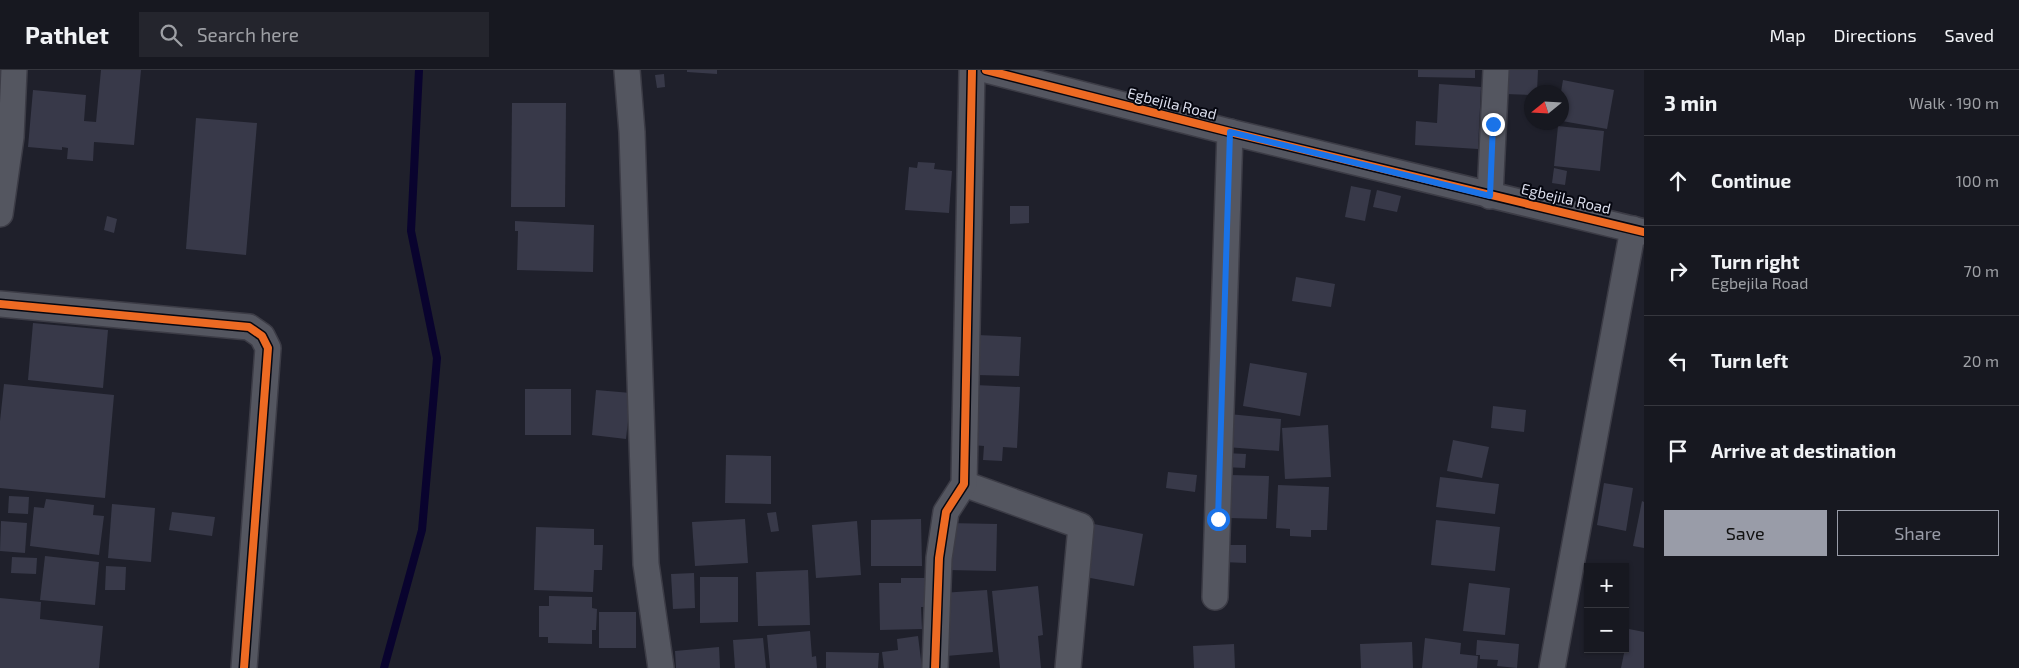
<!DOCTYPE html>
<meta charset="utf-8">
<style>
body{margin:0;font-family:"Exo 2",sans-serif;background:#24252d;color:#f1f3f6}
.controls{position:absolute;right:15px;bottom:15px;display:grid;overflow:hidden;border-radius:0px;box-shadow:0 1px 4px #0004}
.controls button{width:45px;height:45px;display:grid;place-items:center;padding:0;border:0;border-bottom:1px solid #36373e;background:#171820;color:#f1f3f6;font:25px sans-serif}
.compass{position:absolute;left:1524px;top:15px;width:45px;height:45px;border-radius:50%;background:#171820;box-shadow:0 1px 4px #0004;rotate:252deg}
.stop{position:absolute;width:15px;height:15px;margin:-11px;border:4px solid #1a73e8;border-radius:50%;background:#fff}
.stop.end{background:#1a73e8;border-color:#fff;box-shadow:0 1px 5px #0008}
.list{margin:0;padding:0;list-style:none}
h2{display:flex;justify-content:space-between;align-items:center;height:65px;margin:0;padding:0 20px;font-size:21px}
h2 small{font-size:16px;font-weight:400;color:#9ea0a5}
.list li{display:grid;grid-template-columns:32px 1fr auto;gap:15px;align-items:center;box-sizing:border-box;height:90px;padding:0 20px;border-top:1px solid #36373e}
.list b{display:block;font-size:19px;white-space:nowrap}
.list p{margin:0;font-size:16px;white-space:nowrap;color:#9ea0a5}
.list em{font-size:16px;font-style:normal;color:#9ea0a5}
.actions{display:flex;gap:10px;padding:15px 20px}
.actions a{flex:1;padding:11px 0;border:1px solid #999ca8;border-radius:0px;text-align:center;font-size:18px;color:#999ca8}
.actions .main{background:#999ca8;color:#111}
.icon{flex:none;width:28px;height:28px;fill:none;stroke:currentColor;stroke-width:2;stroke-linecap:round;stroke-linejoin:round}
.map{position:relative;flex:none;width:1644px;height:598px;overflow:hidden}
header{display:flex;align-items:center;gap:30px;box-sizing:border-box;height:70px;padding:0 25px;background:#171820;border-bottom:1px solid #36373e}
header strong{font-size:24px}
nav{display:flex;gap:28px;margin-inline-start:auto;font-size:18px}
.search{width:350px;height:45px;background:#24252d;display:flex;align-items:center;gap:12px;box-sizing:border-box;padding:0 18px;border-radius:0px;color:#9ea0a5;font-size:19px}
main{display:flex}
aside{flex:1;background:#171820}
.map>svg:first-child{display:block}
</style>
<header>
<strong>Pathlet</strong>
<div class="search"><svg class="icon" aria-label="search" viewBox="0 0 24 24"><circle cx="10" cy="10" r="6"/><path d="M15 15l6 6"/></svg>Search here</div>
<nav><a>Map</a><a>Directions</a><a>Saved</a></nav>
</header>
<main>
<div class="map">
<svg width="1644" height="598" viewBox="0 0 1644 598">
<rect width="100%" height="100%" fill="#1f202b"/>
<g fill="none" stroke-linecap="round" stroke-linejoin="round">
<polyline stroke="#09032e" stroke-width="8" points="384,598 422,460 437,288 411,161 419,0"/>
</g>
<g fill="#383949">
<polygon points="101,0 141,0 134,75 94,72 93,91 67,89 68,78 62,77 62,80 28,77 33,20 86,25 84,51 96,52"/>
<polygon points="687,0 717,0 717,4 687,2"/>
<polygon points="1418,0 1475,0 1475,8 1418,7"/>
<polygon points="1506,0 1538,0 1537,22 1532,22 1532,25 1505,24"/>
<polygon points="664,4 665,17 657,18 655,5"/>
<polygon points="1563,10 1614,20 1607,59 1562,51 1561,22"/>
<polygon points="1439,14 1481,17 1478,79 1415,75 1416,51 1437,53"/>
<polygon points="512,33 566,33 565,137 511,137"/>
<polygon points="196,48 257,53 246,185 186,179"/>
<polygon points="1558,56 1604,61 1600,101 1554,96"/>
<polygon points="918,92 935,93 934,99 952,101 949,143 905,140 909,97 917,98"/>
<polygon points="1554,98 1567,101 1565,115 1552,113"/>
<polygon points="1351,116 1371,120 1365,151 1345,147"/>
<polygon points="1377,120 1401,126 1397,142 1373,137"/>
<polygon points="1010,136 1029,136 1029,153 1010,154"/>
<polygon points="107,146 117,149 114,163 104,160"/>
<polygon points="515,151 594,155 593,202 517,200 518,161 515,161"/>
<polygon points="1296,207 1335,214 1331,237 1292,231"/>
<polygon points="33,253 108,260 103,318 28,310"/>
<polygon points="977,265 1021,267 1019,306 976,305"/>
<polygon points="1250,293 1307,303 1300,346 1243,336"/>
<polygon points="4,314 114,325 105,428 0,418 0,351"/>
<polygon points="975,315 1020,317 1017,378 1003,377 1002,391 983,390 984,376 972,375"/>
<rect x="525" y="319" width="46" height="46"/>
<polygon points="596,320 631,323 626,369 592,365"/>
<polygon points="1493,336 1526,340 1524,362 1491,358"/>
<polygon points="1229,344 1281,349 1279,381 1226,377"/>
<polygon points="1328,355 1331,407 1285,409 1282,358"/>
<polygon points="1453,370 1489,377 1482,408 1447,401"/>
<polygon points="1225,383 1246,384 1245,398 1224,397"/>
<polygon points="726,385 771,386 771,434 725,433"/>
<polygon points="1168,402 1197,405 1195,422 1166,418"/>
<polygon points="1230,405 1269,406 1267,449 1229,448"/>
<polygon points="1440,407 1499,414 1495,444 1436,437"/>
<polygon points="1604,413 1633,418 1626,461 1597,455"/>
<polygon points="1278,415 1329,417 1327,460 1311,460 1311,467 1290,466 1290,459 1276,458"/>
<polygon points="9,426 29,427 28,444 8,443"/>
<polygon points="46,429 94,435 93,445 104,446 99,485 30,476 34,437 44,438"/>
<polygon points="1642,431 1644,432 1644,478 1633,476"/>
<polygon points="112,434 155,438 151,492 108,488"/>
<polygon points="172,442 215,447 212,466 169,460"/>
<polygon points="776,442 779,461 771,462 767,443"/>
<polygon points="745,449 748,493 695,496 692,452"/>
<polygon points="921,449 922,496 871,496 871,450"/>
<polygon points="1436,450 1500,457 1495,501 1431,495"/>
<polygon points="1,451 27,453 25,483 0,481"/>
<polygon points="857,451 861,505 816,508 812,455"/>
<polygon points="948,453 997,454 996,501 948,500"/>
<polygon points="1094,454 1143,464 1134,516 1085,507"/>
<polygon points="536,457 594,459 594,475 603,475 602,500 594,500 593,522 534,520"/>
<polygon points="1223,475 1246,475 1246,493 1223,492"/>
<polygon points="45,486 99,492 95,535 40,530"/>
<polygon points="12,487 37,488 36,504 11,503"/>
<polygon points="106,496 126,497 125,520 105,520"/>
<polygon points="808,500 810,555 758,556 756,502"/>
<polygon points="694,503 695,538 673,539 671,504"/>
<polygon points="700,507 738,507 738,552 700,553"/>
<polygon points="901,508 927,508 928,537 921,537 922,559 880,560 879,513 901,513"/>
<polygon points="1469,513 1510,518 1505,565 1463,561"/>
<polygon points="1038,516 1043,565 1038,566 1041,598 1000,598 992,521"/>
<polygon points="987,520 993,582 946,586 941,523"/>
<polygon points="549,526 592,527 592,538 597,539 596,560 592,560 592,574 548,573 548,567 539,567 539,536 549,536"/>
<polygon points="0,528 41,532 40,549 103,556 99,598 0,598"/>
<rect x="599" y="542" width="37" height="36"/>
<polygon points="1629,559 1644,562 1644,598 1621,598"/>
<polygon points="810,561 812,587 816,586 817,598 770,598 767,565"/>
<polygon points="918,566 922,598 884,598 882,582 898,580 897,569"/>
<polygon points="763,568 766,598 735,598 733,570"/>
<polygon points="1425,568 1461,573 1460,584 1478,586 1477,598 1422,598"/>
<polygon points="1477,570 1519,574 1517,598 1497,596 1498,590 1480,589 1480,585 1476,585"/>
<polygon points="1412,572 1413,598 1361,598 1360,574"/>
<polygon points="1234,574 1235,598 1194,598 1193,576"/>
<polygon points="719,577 720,598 676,598 675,581"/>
<polygon points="826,582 879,583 878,598 826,598"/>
</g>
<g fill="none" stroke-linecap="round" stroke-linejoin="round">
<g stroke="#3c3c46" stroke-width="28">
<g id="minor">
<polyline points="627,0 632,62 646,494 661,598"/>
<polyline points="986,0 1230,62 1644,162"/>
<polyline points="1490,126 1496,0"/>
<polyline points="0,144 11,67 14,0"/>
<polyline points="0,234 249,257 262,266 268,278 244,598"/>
<polyline points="964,414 1081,456 1068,598"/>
<polyline points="1215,527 1230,62"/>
<polyline points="935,598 939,488 946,442 964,414 972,0"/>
<polyline points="1552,598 1633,159"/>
</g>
</g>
<use href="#minor" stroke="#545660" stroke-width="25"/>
<g stroke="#060710" stroke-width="11">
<g id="cycleway">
<polyline points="986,0 1230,62 1644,162"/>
<polyline points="0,234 249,257 262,266 268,278 244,598"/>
<polyline points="935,598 939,488 946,442 964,414 972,0"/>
</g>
</g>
<use href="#cycleway" stroke="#ed6a23" stroke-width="8"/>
</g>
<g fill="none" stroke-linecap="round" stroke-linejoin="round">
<polyline stroke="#1a73e8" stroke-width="6" points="1218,449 1230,62 1490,126 1493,54"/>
</g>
<g text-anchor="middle" stroke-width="4" stroke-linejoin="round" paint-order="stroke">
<g font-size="15" fill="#dbdeec" stroke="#060710">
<text transform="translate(1172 34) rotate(14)" y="5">Egbejila Road</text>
<text transform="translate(1566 129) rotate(13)" y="5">Egbejila Road</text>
</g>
</g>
</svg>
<div class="controls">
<button>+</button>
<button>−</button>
</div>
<svg class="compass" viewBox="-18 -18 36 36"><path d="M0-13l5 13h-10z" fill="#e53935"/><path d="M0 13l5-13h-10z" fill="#9ea0a5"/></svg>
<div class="stop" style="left:1218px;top:449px"></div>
<div class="stop end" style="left:1493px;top:54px"></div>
</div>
<aside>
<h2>3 min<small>Walk · 190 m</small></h2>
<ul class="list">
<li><svg class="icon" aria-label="ahead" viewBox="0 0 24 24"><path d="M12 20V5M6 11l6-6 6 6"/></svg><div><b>Continue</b></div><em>100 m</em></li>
<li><svg class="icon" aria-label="right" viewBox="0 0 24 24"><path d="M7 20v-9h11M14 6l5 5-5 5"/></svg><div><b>Turn right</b><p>Egbejila Road</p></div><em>70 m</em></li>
<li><svg class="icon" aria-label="left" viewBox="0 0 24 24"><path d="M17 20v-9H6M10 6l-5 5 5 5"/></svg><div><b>Turn left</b></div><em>20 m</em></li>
<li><svg class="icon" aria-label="arrive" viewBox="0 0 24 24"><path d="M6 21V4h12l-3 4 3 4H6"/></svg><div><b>Arrive at destination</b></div></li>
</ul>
<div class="actions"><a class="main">Save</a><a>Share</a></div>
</aside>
</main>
